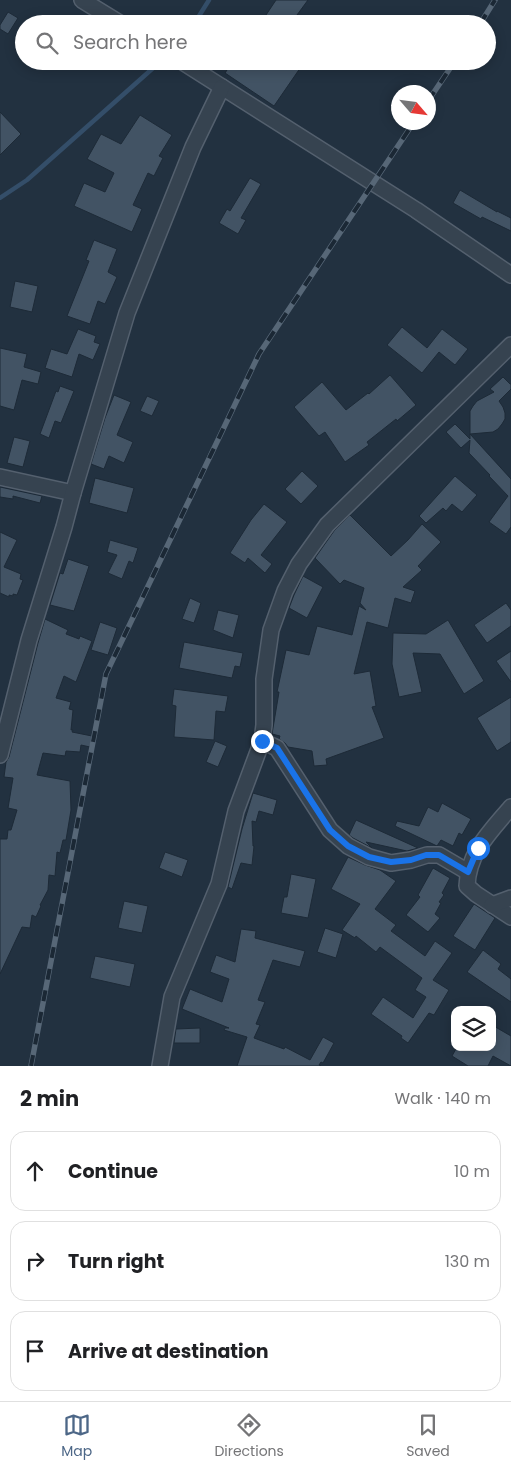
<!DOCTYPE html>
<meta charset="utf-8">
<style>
body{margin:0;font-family:Poppins,sans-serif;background:#f2f2f2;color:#202124}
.controls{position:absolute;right:15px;bottom:15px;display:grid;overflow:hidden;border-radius:10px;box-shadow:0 2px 12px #0003}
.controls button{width:45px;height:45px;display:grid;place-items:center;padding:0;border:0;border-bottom:1px solid #e0e0e0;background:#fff;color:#202124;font:25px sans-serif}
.compass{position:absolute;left:391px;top:85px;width:45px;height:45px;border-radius:50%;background:#fff;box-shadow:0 2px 12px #0003;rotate:118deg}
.stop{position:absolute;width:15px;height:15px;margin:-11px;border:4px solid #1a73e8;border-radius:50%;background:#fff}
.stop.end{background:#1a73e8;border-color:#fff;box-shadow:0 1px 5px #0008}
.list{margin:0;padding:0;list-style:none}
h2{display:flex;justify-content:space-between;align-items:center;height:65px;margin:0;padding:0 20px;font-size:21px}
h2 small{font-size:16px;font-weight:400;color:#757577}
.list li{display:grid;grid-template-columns:32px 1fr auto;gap:15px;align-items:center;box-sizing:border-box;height:80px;margin:0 10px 10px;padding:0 10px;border:1px solid #e0e0e0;border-radius:15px}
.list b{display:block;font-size:19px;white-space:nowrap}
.list em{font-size:16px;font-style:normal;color:#757577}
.icon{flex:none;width:28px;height:28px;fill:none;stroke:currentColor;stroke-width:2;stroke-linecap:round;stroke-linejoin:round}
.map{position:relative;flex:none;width:511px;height:1066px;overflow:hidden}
.search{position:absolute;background:#fff;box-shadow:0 2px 12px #0003;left:15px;right:15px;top:15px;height:55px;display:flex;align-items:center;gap:12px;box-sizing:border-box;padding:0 18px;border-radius:28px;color:#757577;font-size:19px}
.sheet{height:335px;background:#fff}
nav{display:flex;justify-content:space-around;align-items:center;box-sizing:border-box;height:70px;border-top:1px solid #e0e0e0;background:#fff;font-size:14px;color:#757577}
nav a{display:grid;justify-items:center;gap:2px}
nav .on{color:#4d6787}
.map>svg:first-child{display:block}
</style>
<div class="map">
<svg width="511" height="1066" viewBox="0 0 511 1066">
<rect width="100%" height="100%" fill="#223140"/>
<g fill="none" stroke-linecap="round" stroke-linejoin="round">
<g stroke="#344e69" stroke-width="4.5">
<polyline points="194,24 209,0"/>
<polyline points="0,198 27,180 161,61"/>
</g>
</g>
<g fill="#425364" stroke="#1d2a37">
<polygon points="276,0 308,0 297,15 309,24 260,24"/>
<polygon points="8,12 18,18 8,34 0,29 0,25"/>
<polygon points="233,61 305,61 274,106 225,73"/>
<polygon points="0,112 21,134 0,155"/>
<polygon points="140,115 172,135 159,156 163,158 154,176 148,173 133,205 142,209 132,232 74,206 84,183 105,192 114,173 87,159 101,134 121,144"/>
<polygon points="250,178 261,184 241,218 246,220 238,234 219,223 227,209 230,211"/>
<polygon points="460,190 497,212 497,211 511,218 511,231 482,217 481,219 453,203"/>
<polygon points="94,240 117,249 108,272 117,277 105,304 98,301 90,324 67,316 89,261 86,260"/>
<polygon points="15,281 38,286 32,312 10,307"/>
<polygon points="402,327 427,348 442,329 468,349 455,365 439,352 422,373 387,345"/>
<polygon points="78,329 96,336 94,342 100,344 93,360 79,354 72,377 45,368 51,349 67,354"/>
<polygon points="0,348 27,354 24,367 41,372 38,384 22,380 14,410 0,406"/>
<polygon points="390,375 416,405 397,421 396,419 367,442 369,445 345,462 325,432 319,436 294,407 322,382 346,410 368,393 369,394"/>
<polygon points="503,377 510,384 511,384 511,389 499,401 503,407 505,413 505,419 502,424 498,429 493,432 470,434 511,479 511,527 506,534 489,522 508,496 489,476 490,475 469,453 470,440 461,448 446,432 455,424 470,439 470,411 473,406 477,401 494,392 490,389"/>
<polygon points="60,386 74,391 61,423 55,421 49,438 40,434 56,391 58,392"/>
<polygon points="114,395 131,402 117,435 133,442 124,463 109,456 104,469 91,464 105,418"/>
<polygon points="147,396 159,401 152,416 140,411"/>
<polygon points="14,437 30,441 23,467 7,463"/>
<polygon points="302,471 318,486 301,504 285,489"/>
<polygon points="455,476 477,495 462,512 452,504 446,511 443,508 426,523 419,516"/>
<polygon points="95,478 134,488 127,513 89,503"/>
<polygon points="0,487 42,496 40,503 13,496 13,499 0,497"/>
<polygon points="264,504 287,522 261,555 272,564 265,573 248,558 245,563 230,553 251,520"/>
<polygon points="350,515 391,556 408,540 422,524 441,542 418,566 422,570 403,587 415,591 411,603 395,598 388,628 367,622 354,674 370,671 376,706 372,707 384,738 326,759 327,765 314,766 312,751 288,747 285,743 279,739 280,736 272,734 279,692 277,692 286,650 309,655 317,626 352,635 359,606 366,610 360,603 364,588 344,580 340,584 315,558 334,531"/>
<polygon points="0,532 17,540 4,567 21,574 20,579 23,580 17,595 13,594 13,596 9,595 9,597 0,593"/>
<polygon points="110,540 138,548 133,563 129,561 122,579 108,573 117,555 107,552"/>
<polygon points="68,559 89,566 74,611 50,605 60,573 63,574"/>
<polygon points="303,576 323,587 307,618 289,608 294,595"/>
<polygon points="190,598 201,603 194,623 182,619"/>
<polygon points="506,603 511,610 511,626 487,643 474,625"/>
<polygon points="218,610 239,615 233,638 213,630"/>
<polygon points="45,619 68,630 66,634 79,639 80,636 92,641 76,682 64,676 56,698 71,702 69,709 73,710 71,730 73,730 72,732 92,736 90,747 81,745 80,752 66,751 65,756 43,753 37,775 70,781 71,810 66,840 63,840 60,853 57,852 55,876 49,875 48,890 40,905 41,906 36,917 32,915 30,928 22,927 0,974 0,839 7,839 8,830 11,830 17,810 8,808 13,778 4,777 6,762 9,757 38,643"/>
<polygon points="448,620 484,681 464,694 440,654 413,653 422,692 399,697 392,664 393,633 426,634"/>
<polygon points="100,622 117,628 108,655 91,650"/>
<polygon points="184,642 243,653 240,667 235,666 232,678 179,668"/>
<polygon points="511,651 511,682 496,661"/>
<polygon points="174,689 228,696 225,712 216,711 214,740 174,737 176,706 172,705"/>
<polygon points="511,697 511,742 497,751 477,718"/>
<polygon points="215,741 227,746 218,767 206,762"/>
<polygon points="253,793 277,800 273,815 259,811 256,822 252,821 253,846 254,846 252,865 241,863 232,889 228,887 242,829"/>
<polygon points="442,803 471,819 462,835 459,833 453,846 441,840 437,846 395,826 397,821 419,826 428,807 438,812"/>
<polygon points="356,820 418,848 407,851 366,842 372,848 353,838 349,835"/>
<polygon points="165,852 188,860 182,877 159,868"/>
<polygon points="348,857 365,865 380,870 396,881 375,909 396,925 391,931 425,956 435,941 452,953 433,980 449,990 434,1015 429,1013 408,1043 401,1038 402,1036 371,1014 383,997 413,1018 426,997 415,990 422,978 380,947 376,952 356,936 355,938 342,930 360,904 331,889"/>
<polygon points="433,868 450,878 442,893 444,895 439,902 441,903 435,914 440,918 428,932 406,915 420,897 418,895"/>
<polygon points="291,874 316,879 308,918 281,913 284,897 287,897"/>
<polygon points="124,901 148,906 142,933 118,928"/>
<polygon points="474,904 495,918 475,950 453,936"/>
<polygon points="325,928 343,934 336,958 317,952"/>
<polygon points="241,929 256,931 255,938 305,951 300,967 273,960 258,1000 265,1002 256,1024 260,1025 254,1038 284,1049 285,1047 310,1060 323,1037 334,1043 323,1063 321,1062 319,1065 321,1066 237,1066 247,1037 224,1030 225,1028 229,1028 182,1009 190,989 222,1002 229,979 210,972 216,955 235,962"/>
<polygon points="483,950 501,964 498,969 511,979 511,1002 467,972"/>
<polygon points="95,956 135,964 130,987 90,978"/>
<polygon points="492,1025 511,1036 511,1066 493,1056 488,1066 468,1066 452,1056 457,1047 492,1047"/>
<polygon points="200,1028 200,1043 174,1043 176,1029"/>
</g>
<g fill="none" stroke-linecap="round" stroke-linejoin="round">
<g stroke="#54606e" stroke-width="18">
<g id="minor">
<polyline points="82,0 121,24"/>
<polyline points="181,61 416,210 511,275"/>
<polyline points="0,477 73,493"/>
<polyline points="262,741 277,748 330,830 348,846 369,857 391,863 411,860 427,855 439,855 468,872"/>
<polyline points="0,755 29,640 64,527 73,493 127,313 193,147 222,87"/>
<path d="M511,807C491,831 468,852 467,886L476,894L511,917"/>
<polyline points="492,905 511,898"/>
<polyline points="160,1066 172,997 219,884 236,811 262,741 264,725 264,679 271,630 285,591 299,564 327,525 511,345"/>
</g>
</g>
<use href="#minor" stroke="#364350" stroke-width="15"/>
<g stroke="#576777" stroke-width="5.5">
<g id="rail">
<polyline points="480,24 495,0"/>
<polyline points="428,101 455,61"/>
<polyline points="31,1066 106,674 259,354 414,122"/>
</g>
</g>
<use href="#rail" stroke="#1b2835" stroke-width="4" stroke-dasharray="11" stroke-linecap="butt"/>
</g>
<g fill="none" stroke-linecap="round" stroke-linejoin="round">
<polyline stroke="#1a73e8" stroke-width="6" points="262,741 277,748 330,830 348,846 369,857 391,862 411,860 426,855 439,855 468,872 478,848"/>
</g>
</svg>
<div class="controls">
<button><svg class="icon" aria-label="layers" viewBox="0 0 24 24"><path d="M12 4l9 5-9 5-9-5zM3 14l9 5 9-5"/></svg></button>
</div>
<svg class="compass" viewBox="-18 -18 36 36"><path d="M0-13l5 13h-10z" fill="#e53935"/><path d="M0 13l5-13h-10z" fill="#757577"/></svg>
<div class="stop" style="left:478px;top:848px"></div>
<div class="stop end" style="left:262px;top:741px"></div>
<div class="search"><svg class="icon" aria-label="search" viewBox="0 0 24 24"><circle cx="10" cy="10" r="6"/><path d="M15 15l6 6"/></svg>Search here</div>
</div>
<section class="sheet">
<h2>2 min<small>Walk · 140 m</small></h2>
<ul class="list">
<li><svg class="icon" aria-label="ahead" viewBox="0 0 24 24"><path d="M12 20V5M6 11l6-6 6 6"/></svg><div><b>Continue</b></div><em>10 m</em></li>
<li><svg class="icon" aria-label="right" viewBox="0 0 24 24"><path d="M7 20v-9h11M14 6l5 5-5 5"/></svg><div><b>Turn right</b></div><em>130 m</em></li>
<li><svg class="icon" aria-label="arrive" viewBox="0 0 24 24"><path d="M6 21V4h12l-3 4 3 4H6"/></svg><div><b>Arrive at destination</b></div></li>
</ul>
</section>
<nav>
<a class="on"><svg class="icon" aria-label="map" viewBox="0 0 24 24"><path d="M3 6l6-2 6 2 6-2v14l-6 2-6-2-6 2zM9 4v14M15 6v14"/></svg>Map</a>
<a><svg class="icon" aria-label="directions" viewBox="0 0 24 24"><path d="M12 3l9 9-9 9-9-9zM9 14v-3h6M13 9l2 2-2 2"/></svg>Directions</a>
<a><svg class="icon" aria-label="saved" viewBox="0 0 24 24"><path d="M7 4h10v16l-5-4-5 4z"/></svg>Saved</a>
</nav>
